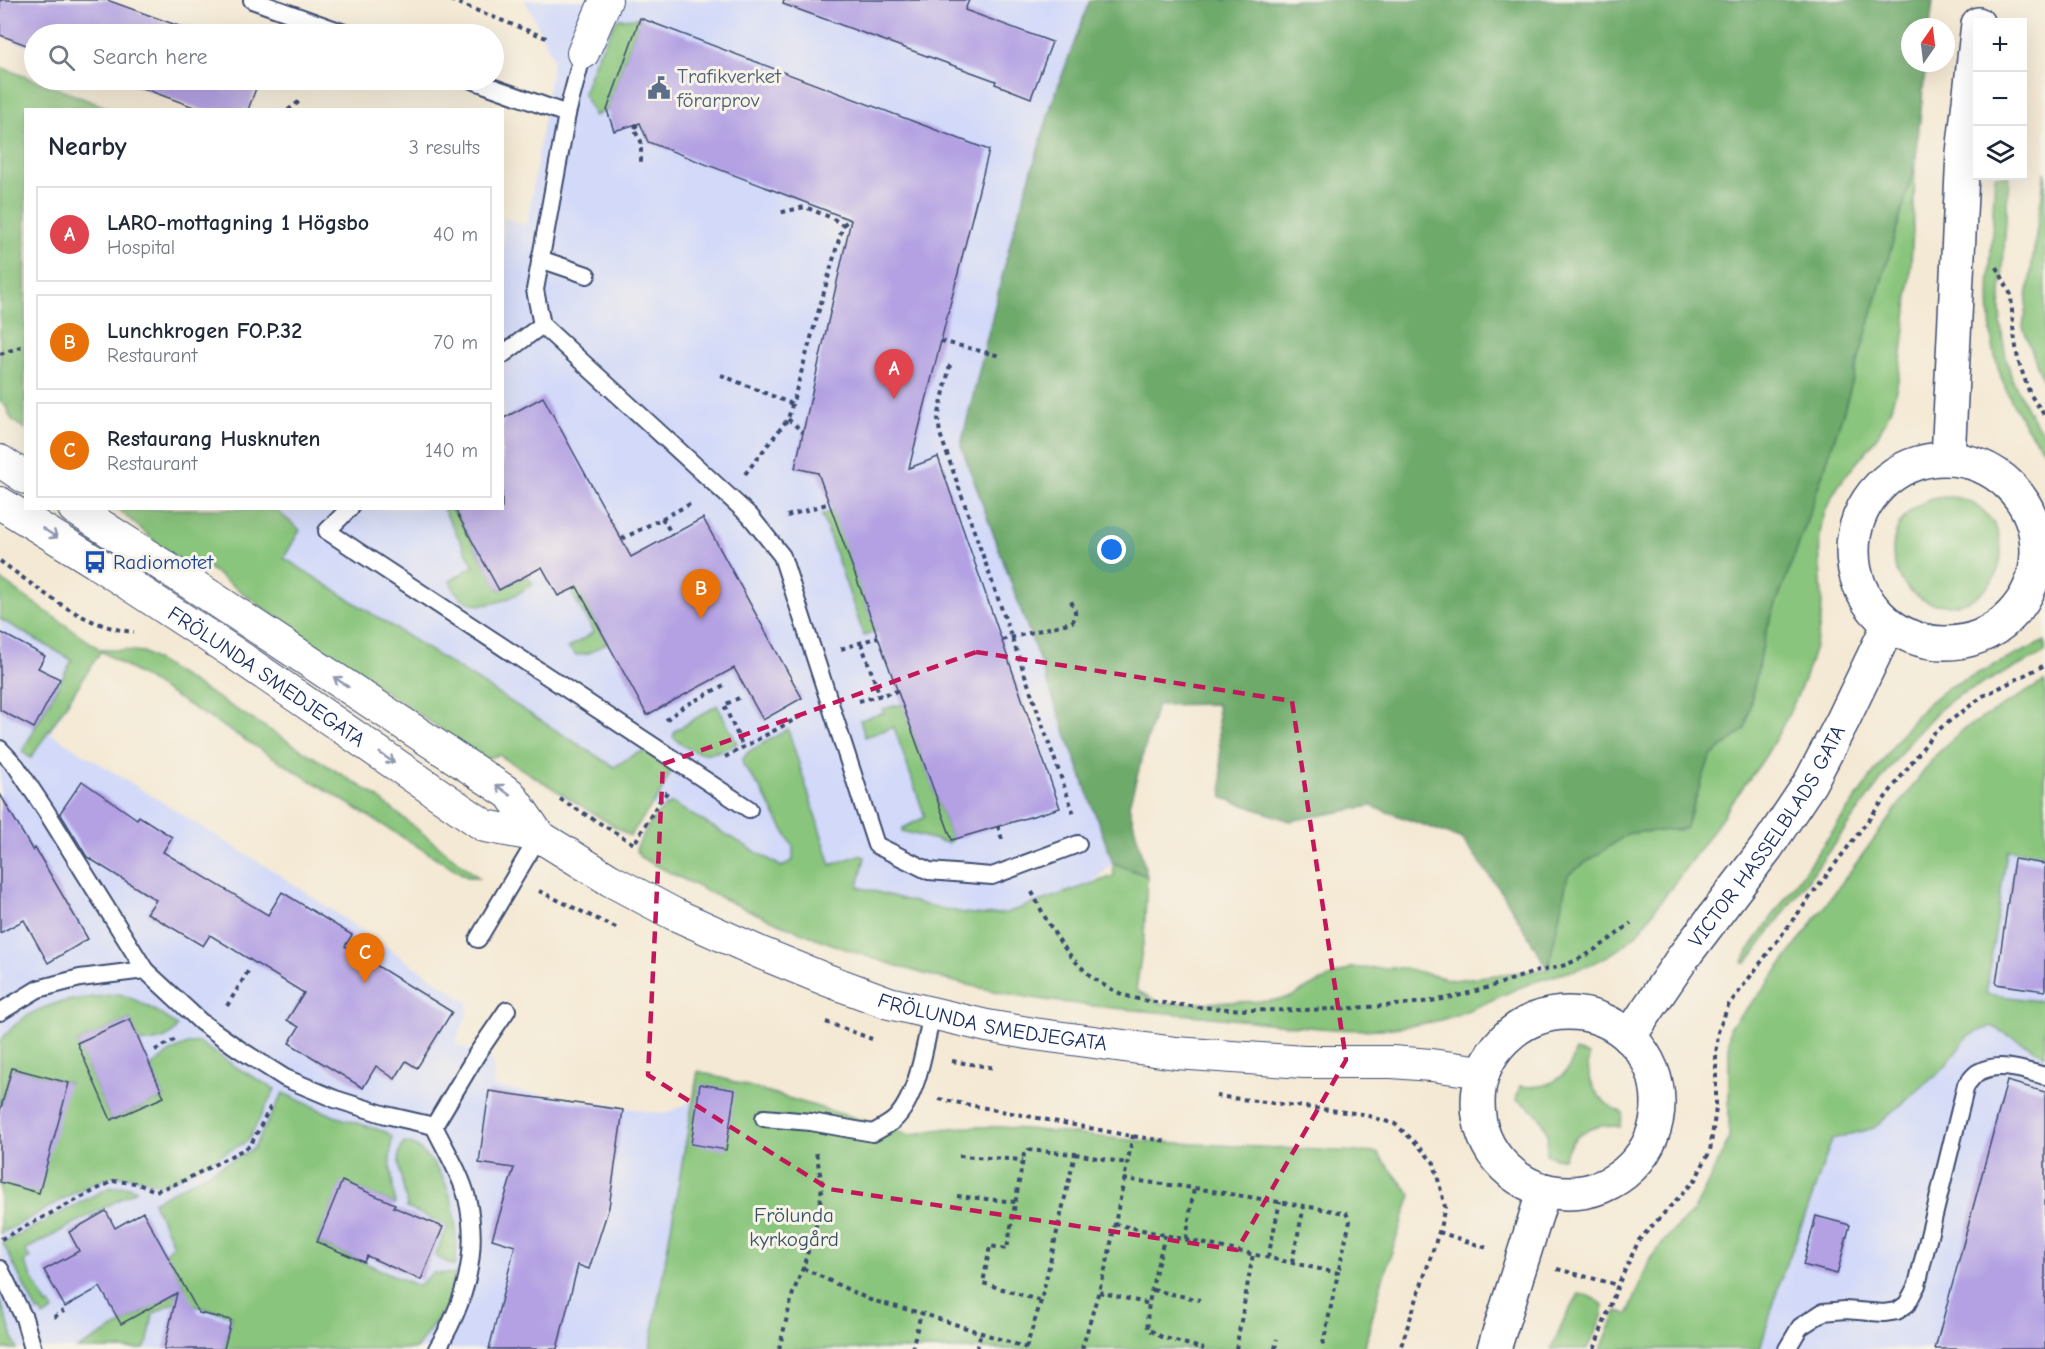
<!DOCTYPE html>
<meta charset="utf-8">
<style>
body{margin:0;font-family:"Comic Neue",sans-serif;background:#f2f2f3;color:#1f2937}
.controls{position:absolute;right:18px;top:18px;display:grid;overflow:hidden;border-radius:0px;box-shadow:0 6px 24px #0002}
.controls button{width:54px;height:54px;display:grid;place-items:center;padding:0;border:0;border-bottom:2px solid #e0e1e3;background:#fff;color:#1f2937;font:30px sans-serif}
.compass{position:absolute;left:1901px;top:18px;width:54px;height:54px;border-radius:50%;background:#fff;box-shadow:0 6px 24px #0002;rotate:14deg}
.you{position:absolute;left:1112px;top:550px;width:21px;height:21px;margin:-15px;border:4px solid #fff;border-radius:50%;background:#1a73e8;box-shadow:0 0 0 9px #1a73e833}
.badge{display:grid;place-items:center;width:39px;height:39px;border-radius:50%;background:#111827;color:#fff;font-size:20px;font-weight:700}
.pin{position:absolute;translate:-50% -50px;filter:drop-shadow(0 2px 3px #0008)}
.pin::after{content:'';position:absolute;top:32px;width:21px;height:18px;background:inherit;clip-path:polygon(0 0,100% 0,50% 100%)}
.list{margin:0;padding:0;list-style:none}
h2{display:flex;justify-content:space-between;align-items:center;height:78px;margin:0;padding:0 24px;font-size:26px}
h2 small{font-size:20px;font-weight:400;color:#747a83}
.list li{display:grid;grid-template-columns:39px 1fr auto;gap:18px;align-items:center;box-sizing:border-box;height:96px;margin:0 12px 12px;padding:0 12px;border:2px solid #e0e1e3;border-radius:0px}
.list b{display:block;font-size:22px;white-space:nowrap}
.list p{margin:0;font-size:20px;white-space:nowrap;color:#747a83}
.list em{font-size:20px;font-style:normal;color:#747a83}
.icon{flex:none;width:33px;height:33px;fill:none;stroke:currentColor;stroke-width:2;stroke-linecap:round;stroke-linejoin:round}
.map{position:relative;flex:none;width:2045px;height:1349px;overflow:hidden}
.search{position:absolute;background:#fff;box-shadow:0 6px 24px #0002;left:24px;top:24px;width:480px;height:66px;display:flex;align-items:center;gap:15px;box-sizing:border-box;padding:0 21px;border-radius:33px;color:#747a83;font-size:22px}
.panel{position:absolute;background:#fff;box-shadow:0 6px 24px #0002;left:24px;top:108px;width:480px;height:402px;border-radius:0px}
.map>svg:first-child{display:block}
</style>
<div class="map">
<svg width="2045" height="1349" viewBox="0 0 2045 1349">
<rect width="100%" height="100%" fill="#f7f3e8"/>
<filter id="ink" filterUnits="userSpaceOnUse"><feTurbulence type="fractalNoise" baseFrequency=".0167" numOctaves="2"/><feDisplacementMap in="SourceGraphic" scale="12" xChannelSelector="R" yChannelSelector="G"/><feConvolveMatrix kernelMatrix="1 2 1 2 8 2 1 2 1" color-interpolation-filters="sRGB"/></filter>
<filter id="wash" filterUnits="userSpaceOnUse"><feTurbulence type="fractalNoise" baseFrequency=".008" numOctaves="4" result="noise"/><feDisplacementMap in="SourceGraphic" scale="24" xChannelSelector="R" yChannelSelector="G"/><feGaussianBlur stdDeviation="1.35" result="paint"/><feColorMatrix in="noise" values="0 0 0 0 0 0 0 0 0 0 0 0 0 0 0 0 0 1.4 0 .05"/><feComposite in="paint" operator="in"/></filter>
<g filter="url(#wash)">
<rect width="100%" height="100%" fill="#f4e9d4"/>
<g fill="#d2d9f9">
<polygon points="525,0 1090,0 1053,100 1012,236 961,445 1113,863 1074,900 974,932 776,874 576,765 228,557 277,509 502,508 503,218 527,225 553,59"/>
<polygon points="0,579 101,651 50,733 280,875 469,1003 465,1021 455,1043 493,1062 494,1087 665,1114 692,1101 650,1349 0,1349"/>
<polygon points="2007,850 2045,854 2045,1349 1760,1349 1781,1279 1832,1139 1986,994"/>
</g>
<g fill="#89c57b" stroke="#527a6c" stroke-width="1.5">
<polygon points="640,18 607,110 595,116 583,94 595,61 615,23 619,19"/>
<polygon points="0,67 111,109 26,110 25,429 12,420 5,405 0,402"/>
<path d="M1915,166C1914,223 1911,280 1904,336C1901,364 1898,393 1886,420C1869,459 1833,476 1822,523C1815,554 1825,587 1821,618C1814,664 1793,710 1769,750C1758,769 1743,786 1731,804C1709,836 1687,867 1664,897C1652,912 1644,929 1629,941C1592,972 1567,969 1526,985C1499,996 1474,1010 1447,1018C1432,1023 1416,1025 1400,1027C1345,1035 1277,1023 1221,1018C1142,1010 1062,1006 985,989C865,963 748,915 640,857L636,849C645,831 654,812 672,803L782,867L793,860V847L760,788L743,765V759L748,752L788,729L831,865L859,855L865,857L858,887L925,905L964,913L986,915L1006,913L1114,876L1113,863L1147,876L1144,937L1136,990L1162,1004L1270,1001L1291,997L1311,986L1351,968H1403L1453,980L1548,969L1568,875L1629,833L1685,829L1710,757L1745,729L1766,631L1801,538L1844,410Z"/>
<polygon points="2045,172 2045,387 2023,327"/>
<path d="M1995,176H2009L2000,309L2002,334L2006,357L2012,379L2032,418L2045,435V452C1989,383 1986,334 1991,249C1993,225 1993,200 1995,176Z"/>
<circle cx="1947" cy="551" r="54"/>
<path d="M118,509H275L300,530L284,558L614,767C646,747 641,747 673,766L660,794L630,836L499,755L485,759L288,626L206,566L200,575L164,549Z"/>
<path d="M443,509H454L499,590L527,575L533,584C508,602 466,621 450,581L474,566Z"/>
<polygon points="833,511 876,631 864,636 822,515"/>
<polygon points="0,579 101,650 124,650 143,652 372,793 479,878 467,877 101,651 31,758 22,752 72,660 0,619"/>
<polygon points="577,586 607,643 587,654 576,655 568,648 594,632 570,590"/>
<polygon points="2045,641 2045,653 1957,696 1938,711 1909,742 1749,960 1745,964 1743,962 1748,951 1905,729 1926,705 1947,688"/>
<polygon points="2045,681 2045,854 2007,850 1986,994 2045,1002 2045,1055 1992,1026 1968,1036 1944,1068 1874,1128 1832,1139 1808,1208 1781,1279 1760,1349 1601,1349 1617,1311 1628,1314 1650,1259 1670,1234 1694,1211 1729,1139 1729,1028 1763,990 1935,756 1962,730"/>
<polygon points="903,704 952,840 947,843 902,831 903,828 925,817 894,727 865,737 860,720 884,713 883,709"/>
<path d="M717,705L737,743C714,757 693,758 673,737L675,731Z"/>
<path d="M119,994C142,1001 159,1012 177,1026C171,1041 155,1041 140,1043L130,1019L77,1043L111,1120L164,1097L151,1067C166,1054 180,1044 199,1042L239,1069L275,1089L248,1141L163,1185C150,1182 136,1176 122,1176C91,1176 32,1221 0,1233V1182L69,1083L12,1068L2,1104H0V1041C6,1034 13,1026 20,1021C47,999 87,998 119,994Z"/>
<path d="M1575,1051L1589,1055C1585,1082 1598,1103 1623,1113L1620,1127C1596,1121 1571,1134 1564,1158H1554L1546,1154C1552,1128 1541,1111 1516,1100L1520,1086C1547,1090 1569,1079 1575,1051Z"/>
<path d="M698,1071L911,1135C982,1116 1060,1135 1132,1140C1214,1146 1296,1148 1377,1153L1411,1195L1381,1284L1364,1349H650Z"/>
<polygon points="283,1093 334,1116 386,1132 392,1137 390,1159 395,1204 342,1182 317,1242 418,1286 433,1273 455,1274 446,1307 416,1349 224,1349 232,1316 177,1301 153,1314 148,1341 144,1349 77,1349 185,1288 170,1261 145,1275 140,1267 166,1253 173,1244 153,1202 253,1149"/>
<path d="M404,1143C413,1143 418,1148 424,1154C455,1182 458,1224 456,1263L454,1266L435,1256L448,1226L407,1208C406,1190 391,1156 404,1143Z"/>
<polygon points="125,1186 137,1190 25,1250 30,1258 24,1262 47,1305 50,1304 54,1310 43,1317 40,1311 37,1312 3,1243 108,1188"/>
<path d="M1579,1294C1588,1295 1597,1298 1603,1305V1314L1588,1349H1551L1565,1317Z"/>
<polygon points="0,1300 17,1349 0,1349"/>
</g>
<polygon fill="#6eaa6b" stroke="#446c64" stroke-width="1.5" points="1090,0 1933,0 1930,27 1910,27 1910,63 1926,63 1915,166 1844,410 1801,538 1766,631 1745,729 1710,757 1685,829 1629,833 1568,875 1548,969 1503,894 1462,839 1371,806 1290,821 1223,798 1217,704 1157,705 1129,805 1147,876 1113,863 961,445 1012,236 1053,100"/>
<g id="blocks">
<g fill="#b3a1e3">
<polygon points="0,0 107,0 201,34 34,34 34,48 0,35"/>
<polygon points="784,0 969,0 965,10 1052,42 1031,98 995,84 996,81 783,4"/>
<polygon points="640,18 989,150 909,468 938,457 1060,808 952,840 818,473 795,468 851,220 648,142 640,123 614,131 607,110"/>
<polygon points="120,80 259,80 248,110 202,110"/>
<polygon points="543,397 631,557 703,518 802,698 763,720 734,668 647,715 577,587 558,596 542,567 499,590 454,508 502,508 502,419"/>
<polygon points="0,632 45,656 38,668 60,679 34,728 0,710"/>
<polygon points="82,781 137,819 139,816 172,837 163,852 268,915 282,892 352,935 345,946 452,1012 417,1068 406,1061 395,1079 376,1066 363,1088 289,1043 299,1027 287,1020 304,993 210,935 203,946 147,913 156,900 87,857 60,813"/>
<polygon points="0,794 33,851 35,848 88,939 48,963 24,920 0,933"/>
<polygon points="2014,859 2045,864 2045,991 1996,984"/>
<polygon points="130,1019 164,1097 111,1120 77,1043"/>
<polygon points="12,1068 69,1083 39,1193 0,1182 0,1111"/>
<polygon points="2007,1081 2045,1092 2045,1349 1935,1349"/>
<polygon points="700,1084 735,1090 726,1150 691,1144"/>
<polygon points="489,1091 623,1110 609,1207 589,1269 578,1265 557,1349 489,1349 515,1246 492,1239 514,1168 479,1163"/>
<polygon points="342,1181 395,1204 393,1207 443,1227 421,1280 367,1256 364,1262 317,1242"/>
<polygon points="106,1211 115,1228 143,1212 199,1313 231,1320 224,1349 164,1349 177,1293 121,1324 100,1287 65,1307 44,1270 79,1251 69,1232"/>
<polygon points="1816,1216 1850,1225 1837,1274 1803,1265"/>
</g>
</g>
</g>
<g filter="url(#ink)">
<use href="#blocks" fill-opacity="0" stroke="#3c4b70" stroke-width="1.5"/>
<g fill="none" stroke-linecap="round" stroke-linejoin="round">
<g stroke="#3c4b70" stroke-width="20">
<g id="lane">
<polyline points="252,0 347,34"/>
<polyline points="583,53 567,114 535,290 542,325 750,516 782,556 876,845 929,871 992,876 1078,844"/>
<polyline points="472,80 567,114"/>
<polyline points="540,259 587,275"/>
<polyline points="502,355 542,325"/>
<polyline points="350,508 327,531 749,809"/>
<polyline points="0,749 16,766 46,811 145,970 201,1022 239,1049 285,1078 335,1099 386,1115 434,1126 477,1054 507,1010"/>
<polyline points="478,939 539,836"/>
<polyline points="0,1012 38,989 80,978 145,970"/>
<path d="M764,1118L811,1122L873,1133C880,1129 888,1125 894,1120C918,1097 925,1045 932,1013"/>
<path d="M434,1126C445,1149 461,1174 467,1198C480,1252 465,1303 437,1349"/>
<polyline points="0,1269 24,1318 33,1349"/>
<path d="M1787,1349L1800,1327L1823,1312L1845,1310L1884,1313L1897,1311L1907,1304L1917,1285L1966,1085C1970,1081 1974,1074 1979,1072C2000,1061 2025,1071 2045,1076"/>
</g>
</g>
<g stroke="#3c4b70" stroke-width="34">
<g id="street">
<polyline points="583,53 606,0"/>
<polyline points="0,461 26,478"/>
<path id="s1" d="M0,503L95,562L234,653L485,826L539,836L610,880L674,914L761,953L827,980L889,1003L987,1026L1034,1034L1176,1053L1304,1062H1392L1431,1065L1483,1072"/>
<polyline points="74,508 207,594 510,794 539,836"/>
</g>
</g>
<g stroke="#3c4b70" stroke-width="36">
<g id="secondary">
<polyline points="1948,459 1963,153 1978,24"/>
<circle cx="1945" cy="551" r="92"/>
<circle cx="1568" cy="1103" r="90"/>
<path id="s2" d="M1629,1037L1684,956L1767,847L1810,783L1843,720L1889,624"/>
<polyline points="1494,1349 1544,1190"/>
</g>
</g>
<g stroke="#3c4b70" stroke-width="4" stroke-dasharray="4.5 4.5" stroke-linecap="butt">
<polyline points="450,0 549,39"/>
<polyline points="288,110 300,101"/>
<polyline points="637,124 634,130 641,141 641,163"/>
<polyline points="843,225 850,219"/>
<polyline points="1997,267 2011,295 2013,327 2018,360 2030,394 2045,416"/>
<polyline points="941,341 1000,356"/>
<polyline points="0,354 26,345"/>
<polyline points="950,365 938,418 940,434 1075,817"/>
<polyline points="721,375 792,404"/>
<polyline points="788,419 803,432"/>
<polyline points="745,474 788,419 843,225 832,218 805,207 778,213"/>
<polyline points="787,516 830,503"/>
<polyline points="662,518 672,534"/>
<polyline points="622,539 692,503"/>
<path d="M0,561C41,590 82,627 134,632"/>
<path d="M1002,640L1072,622C1079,614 1073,607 1070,598"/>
<polyline points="861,643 880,696"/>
<polyline points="841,649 878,637"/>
<polyline points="739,698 724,705 743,747"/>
<polyline points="859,701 898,691"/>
<polyline points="666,720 683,707 726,684"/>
<polyline points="725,757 803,715"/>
<polyline points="560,799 634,844 659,802 669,790"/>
<polyline points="998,826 1003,843"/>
<polyline points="539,891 616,928"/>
<path d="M1032,892C1051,930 1072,969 1111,989C1133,1001 1156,1002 1181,1005C1238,1012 1296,1011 1353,1008C1385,1006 1417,1004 1448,998C1478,992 1506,981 1535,972C1547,969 1559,968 1570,963C1593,953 1612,938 1631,923"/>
<polyline points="227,1006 250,968"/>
<polyline points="826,1022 872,1039"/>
<polyline points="155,1050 176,1039"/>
<polyline points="952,1061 995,1068"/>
<polyline points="1216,1096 1362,1114 1395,1124 1415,1142 1434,1163 1445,1207 1439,1232 1400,1349"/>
<polyline points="939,1099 1131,1136 1167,1141"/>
<polyline points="1075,1154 1126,1163"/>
<polyline points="959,1156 1023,1160"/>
<polyline points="1123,1179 1194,1188 1346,1213 1350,1221 1338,1273"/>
<polyline points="957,1196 1016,1202"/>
<polyline points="1115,1224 1338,1273 1322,1349"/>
<polyline points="1439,1232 1487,1248"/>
<path d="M1165,1235C1160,1257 1144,1309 1148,1329L1162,1337L1204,1349"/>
<polyline points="1,1239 113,1181 135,1183 156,1191 183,1181 250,1146 272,1104"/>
<polyline points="1186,1239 1194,1188"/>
<polyline points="1268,1257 1280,1202"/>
<polyline points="1292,1262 1304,1206"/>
<polyline points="803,1268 870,1300 921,1313 1030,1349"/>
<polyline points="1557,1269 1618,1285"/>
<polyline points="1153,1290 1200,1300"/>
<polyline points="1099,1292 1150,1304"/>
<polyline points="54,1317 64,1311"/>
<polyline points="1026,1348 1041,1301 1075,1154 1028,1150 1024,1154 1007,1249 990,1246 983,1283 1041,1301"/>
<polyline points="779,1349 793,1293 803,1268 819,1215 822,1184 816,1152"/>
<polyline points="912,1349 921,1313"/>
<polyline points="977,1349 981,1332"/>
<polyline points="1082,1349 1107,1263 1133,1135"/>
<polyline points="1236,1349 1253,1254"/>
<polyline points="1275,1349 1277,1339"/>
<polyline points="1594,1349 1618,1285 1639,1240 1695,1180 1710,1151 1716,1108 1716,1057 1718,1032 1728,1006 1934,733 1983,696 2045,665"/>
</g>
<use href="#lane" stroke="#fff" stroke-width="16"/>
<use href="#street" stroke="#fff" stroke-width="32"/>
<use href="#secondary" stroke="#fff" stroke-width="33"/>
</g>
<defs><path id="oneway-shaft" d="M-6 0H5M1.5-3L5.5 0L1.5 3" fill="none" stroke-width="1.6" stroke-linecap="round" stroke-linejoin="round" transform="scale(1.5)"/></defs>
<g stroke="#8d97ae">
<use href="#oneway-shaft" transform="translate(50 533) rotate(32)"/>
<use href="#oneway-shaft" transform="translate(341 682) rotate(-146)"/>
<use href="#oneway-shaft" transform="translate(387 758) rotate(35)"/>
<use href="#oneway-shaft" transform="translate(503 790) rotate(-143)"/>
</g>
</g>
<path fill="none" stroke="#c2185b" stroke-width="4.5" stroke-dasharray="12 8" stroke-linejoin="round" d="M976,652L1292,701L1346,1060L1237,1250L829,1189L648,1075L663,764Z"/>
<defs>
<g id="civic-bare" transform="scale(1.8)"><path d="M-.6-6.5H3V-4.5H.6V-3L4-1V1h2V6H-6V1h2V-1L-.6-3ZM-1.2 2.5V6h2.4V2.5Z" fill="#5c6f8a" stroke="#f7f3e8" stroke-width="2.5" paint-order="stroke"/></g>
<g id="bus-bare" transform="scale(1.8)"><path d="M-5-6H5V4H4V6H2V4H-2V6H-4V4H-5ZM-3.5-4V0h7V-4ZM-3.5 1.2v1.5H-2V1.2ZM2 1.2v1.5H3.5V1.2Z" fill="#1a4fb4" stroke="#f7f3e8" stroke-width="2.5" paint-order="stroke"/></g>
</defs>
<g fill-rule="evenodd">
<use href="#civic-bare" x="659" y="88"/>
<use href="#bus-bare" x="95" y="562"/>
</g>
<g text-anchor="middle" stroke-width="6" stroke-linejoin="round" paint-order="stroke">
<g font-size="21" fill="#4e5e75" stroke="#f7f3e8" text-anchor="start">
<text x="677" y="83">Trafikverket<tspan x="677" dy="24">förarprov</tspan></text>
</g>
<g font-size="21" fill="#164399" stroke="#f7f3e8" text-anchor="start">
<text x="113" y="569">Radiomotet</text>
</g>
<g font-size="21" fill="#1b2f5e" stroke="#f7f3e8">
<text dy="7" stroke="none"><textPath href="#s1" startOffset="318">FRÖLUNDA SMEDJEGATA</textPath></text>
<text dy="7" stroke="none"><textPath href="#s2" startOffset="244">VICTOR HASSELBLADS GATA</textPath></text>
<text dy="7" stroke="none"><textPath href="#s1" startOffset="1132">FRÖLUNDA SMEDJEGATA</textPath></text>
</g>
<g font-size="21" fill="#365465" stroke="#f7f3e8">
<text x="794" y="1222">Frölunda<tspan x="794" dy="24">kyrkogård</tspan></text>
</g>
</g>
</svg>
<div class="controls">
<button>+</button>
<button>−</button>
<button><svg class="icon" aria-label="layers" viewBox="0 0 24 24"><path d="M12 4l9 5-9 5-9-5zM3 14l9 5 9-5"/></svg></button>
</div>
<svg class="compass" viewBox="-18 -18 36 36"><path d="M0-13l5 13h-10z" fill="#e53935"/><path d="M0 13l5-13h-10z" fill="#747a83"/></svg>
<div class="you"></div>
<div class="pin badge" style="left:894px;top:399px;background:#e0444e">A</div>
<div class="pin badge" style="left:701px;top:619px;background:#e8710a">B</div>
<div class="pin badge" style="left:365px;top:983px;background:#e8710a">C</div>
<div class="search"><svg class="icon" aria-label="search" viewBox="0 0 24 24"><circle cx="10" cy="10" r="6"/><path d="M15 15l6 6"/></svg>Search here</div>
<section class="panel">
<h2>Nearby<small>3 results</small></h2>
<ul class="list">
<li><span class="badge" style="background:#e0444e">A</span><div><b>LARO-mottagning 1 Högsbo</b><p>Hospital</p></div><em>40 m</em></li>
<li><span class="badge" style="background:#e8710a">B</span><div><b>Lunchkrogen FO.P.32</b><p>Restaurant</p></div><em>70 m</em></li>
<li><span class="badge" style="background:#e8710a">C</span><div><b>Restaurang Husknuten</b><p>Restaurant</p></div><em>140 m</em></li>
</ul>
</section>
</div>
